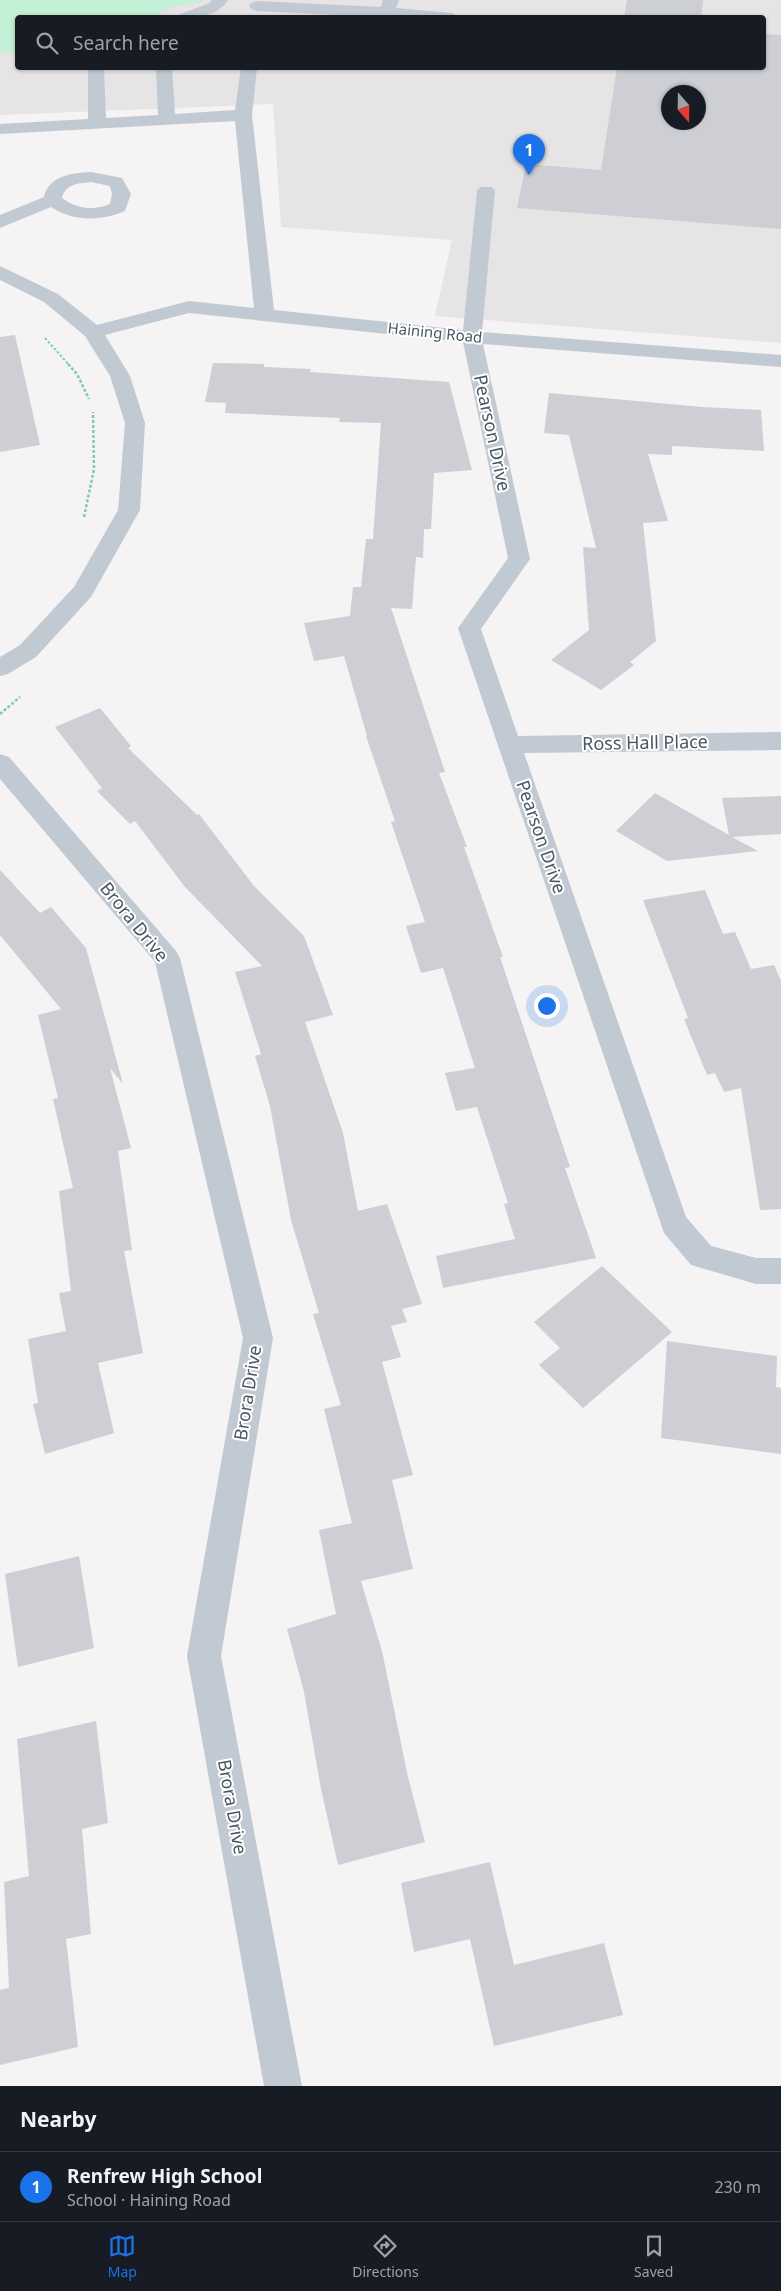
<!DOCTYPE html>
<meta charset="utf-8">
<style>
body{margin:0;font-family:"Noto Sans",sans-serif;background:#242831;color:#f1f3f6}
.compass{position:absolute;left:661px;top:85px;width:45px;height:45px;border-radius:50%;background:#171b24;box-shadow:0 1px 4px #0004;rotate:160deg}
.you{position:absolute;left:546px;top:1005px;width:18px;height:18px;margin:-12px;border:4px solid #fff;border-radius:50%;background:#1a73e8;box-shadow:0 0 0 8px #1a73e833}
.badge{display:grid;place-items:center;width:32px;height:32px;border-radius:50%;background:#1a73e8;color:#fff;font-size:16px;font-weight:700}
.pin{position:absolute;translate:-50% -41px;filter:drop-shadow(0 1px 2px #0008)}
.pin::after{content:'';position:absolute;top:26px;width:18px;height:15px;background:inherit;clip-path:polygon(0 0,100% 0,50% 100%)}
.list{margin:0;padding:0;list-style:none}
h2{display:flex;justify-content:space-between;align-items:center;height:65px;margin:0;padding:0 20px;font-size:21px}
h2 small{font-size:16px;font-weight:400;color:#9ea1a6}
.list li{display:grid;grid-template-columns:32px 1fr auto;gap:15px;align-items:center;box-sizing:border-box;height:70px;padding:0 20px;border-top:1px solid #363941}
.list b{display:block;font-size:19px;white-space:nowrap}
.list p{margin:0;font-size:16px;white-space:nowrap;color:#9ea1a6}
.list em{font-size:16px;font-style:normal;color:#9ea1a6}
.icon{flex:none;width:28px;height:28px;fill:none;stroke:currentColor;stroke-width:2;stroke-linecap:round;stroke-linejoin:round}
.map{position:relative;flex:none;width:781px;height:2086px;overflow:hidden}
.search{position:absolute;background:#171b24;box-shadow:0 1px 4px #0004;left:15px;right:15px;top:15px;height:55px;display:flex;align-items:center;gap:12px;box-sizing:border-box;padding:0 18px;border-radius:5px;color:#9ea1a6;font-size:19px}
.sheet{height:135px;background:#171b24}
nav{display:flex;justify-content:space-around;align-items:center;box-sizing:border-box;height:70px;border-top:1px solid #363941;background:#171b24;font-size:14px;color:#9ea1a6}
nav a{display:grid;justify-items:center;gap:2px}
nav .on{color:#1a73e8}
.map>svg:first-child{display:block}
</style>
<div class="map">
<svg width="781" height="2086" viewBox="0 0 781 2086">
<rect width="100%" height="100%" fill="#f5f3f3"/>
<path fill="#e6e4e5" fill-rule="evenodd" d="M0,0H781V343L435,316L452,240L281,227L273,104L0,115ZM18,18H764V68H18ZM668,92H698V122H668Z"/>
<path fill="#c3f1d5" d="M0,0H203L202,2C185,4 166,6 154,17L18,18L17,52L0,53Z"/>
<g fill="#cdcfd5" fill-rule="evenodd">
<polygon points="627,0 703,0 701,18 624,18"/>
<path d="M764,34L781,35V229L517,208L526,164L601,170L617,68H764ZM668,92H698V122H668Z"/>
<polygon points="15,335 40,445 0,452 0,337"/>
<polygon points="213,363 264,364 264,367 311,369 310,372 449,382 472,470 434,473 431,529 424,529 423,558 416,557 412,609 391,608 445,772 439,773 467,847 464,847 503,957 500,957 570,1167 565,1168 596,1258 443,1288 436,1256 515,1239 504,1204 508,1203 477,1107 456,1111 445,1073 475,1068 443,968 421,973 406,926 425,922 391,822 395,821 366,736 367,736 344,656 314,661 304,623 350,616 353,587 361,587 366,539 373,539 381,423 339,422 340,418 225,413 226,403 205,402"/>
<polygon points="549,393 702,407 761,410 764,451 672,446 672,455 648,454 668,521 643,523 656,641 630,662 634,665 601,690 551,660 589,630 583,547 596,548 569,435 544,433"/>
<polygon points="100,708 131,746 128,748 197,815 199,814 254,886 304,936 333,1015 305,1022 343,1133 358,1211 387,1204 422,1304 402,1309 407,1322 391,1326 401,1357 382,1362 413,1475 392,1480 413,1569 361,1581 382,1651 408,1777 425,1842 338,1865 321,1789 304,1692 287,1629 336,1614 319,1530 352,1523 324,1409 341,1405 313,1314 319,1313 291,1220 270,1106 255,1056 261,1054 235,972 262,966 185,887 135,821 130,824 97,791 102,788 55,727"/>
<polygon points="655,793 729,835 722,798 781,796 781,834 732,837 758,851 667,861 616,831"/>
<polygon points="0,870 40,913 51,907 86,948 123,1084 110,1068 131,1148 118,1151 132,1250 124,1251 143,1353 98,1363 114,1433 45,1454 33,1404 38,1403 28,1339 66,1331 59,1293 71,1291 59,1191 73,1188 53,1099 58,1098 38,1015 61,1009 0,935"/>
<polygon points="705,890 723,934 735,932 751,969 774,965 781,981 781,1209 760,1210 741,1088 724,1092 715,1073 707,1075 684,1019 688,1018 643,900"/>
<polygon points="602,1266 672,1332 583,1408 539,1365 560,1348 534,1322"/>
<polygon points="667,1341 777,1356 776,1387 781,1388 781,1454 661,1438"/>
<polygon points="79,1556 94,1648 18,1667 5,1574"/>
<polygon points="96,1721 108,1823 82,1829 91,1934 66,1939 78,2047 0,2065 0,1990 9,1988 4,1882 29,1876 17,1739"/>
<polygon points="490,1862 514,1965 604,1943 623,2015 494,2046 470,1939 414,1952 401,1883"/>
</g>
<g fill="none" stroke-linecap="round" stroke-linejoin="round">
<polyline stroke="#7ad0a6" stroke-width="2" stroke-dasharray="2.5 2" stroke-linecap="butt" points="45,338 69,365"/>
<g stroke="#7ad0a6" stroke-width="2.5" stroke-dasharray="3 2" stroke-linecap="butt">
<polyline points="68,364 77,374 89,399"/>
<polyline points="84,517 94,469 93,412"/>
<polyline points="0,714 20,697"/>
</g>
<g fill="#c1cad2" fill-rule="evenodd">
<path d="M212,0H228C216,18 196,18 176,18L178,15L210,3Z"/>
<polygon points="383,0 399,0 396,8 452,13 460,18 394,18 257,11 251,9 249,6 251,3 257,1 381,7"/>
<polygon points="88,68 104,68 106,118 158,115 156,68 172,68 175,114 235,110 241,68 257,68 252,115 274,310 463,330 477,191 480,187 492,187 495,191 482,332 781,355 781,367 483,344 530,559 481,629 518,736 781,732 781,750 524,753 686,1217 711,1246 756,1258 781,1258 781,1284 756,1284 691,1265 664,1233 458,628 508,558 463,342 189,313 105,335 130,376 145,423 140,510 91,597 36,657 8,674 0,676 0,657 20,645 74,587 118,510 125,423 110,376 85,336 44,302 0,280 0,266 58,294 97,325 189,301 254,308 235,121 0,134 0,124 88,119"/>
<path d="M91,172L122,178L131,194L125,211C101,221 74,222 51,207L0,228V215L44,197C49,175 73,173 91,172ZM91,182L110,186L112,194L110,204C94,211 77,209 62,198C65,184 79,183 91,182Z"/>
<polygon points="0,754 9,757 176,951 180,958 273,1338 221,1656 302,2086 264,2086 187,1656 243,1338 155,962 0,779"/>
</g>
</g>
<g text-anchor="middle" stroke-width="4" stroke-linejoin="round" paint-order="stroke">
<g font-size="15" fill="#4a5661" stroke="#fff">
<text transform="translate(435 333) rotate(6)" y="5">Haining Road</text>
</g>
<g font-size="18" fill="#4a5661" stroke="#fff">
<text transform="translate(492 433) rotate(78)" y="6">Pearson Drive</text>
<text transform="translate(645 743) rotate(-1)" y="6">Ross Hall Place</text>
<text transform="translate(541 837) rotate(71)" y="6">Pearson Drive</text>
<text transform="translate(134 922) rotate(51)" y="6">Brora Drive</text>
<text transform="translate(248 1393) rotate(-81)" y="6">Brora Drive</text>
<text transform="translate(232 1807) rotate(80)" y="6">Brora Drive</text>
</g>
</g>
</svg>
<svg class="compass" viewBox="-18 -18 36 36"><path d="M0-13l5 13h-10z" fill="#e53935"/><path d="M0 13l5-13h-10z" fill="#9ea1a6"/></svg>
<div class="you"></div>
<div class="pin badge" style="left:529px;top:175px">1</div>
<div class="search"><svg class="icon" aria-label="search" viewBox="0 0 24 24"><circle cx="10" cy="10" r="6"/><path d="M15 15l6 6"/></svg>Search here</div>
</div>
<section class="sheet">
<h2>Nearby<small></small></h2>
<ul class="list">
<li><span class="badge">1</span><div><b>Renfrew High School</b><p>School · Haining Road</p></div><em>230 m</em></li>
</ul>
</section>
<nav>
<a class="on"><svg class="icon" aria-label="map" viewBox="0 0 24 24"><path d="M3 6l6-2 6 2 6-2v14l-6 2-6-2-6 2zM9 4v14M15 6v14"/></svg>Map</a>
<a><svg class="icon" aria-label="directions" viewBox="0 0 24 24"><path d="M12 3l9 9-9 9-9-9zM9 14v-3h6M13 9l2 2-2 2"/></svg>Directions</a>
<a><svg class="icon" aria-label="saved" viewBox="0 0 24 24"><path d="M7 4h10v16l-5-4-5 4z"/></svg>Saved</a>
</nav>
